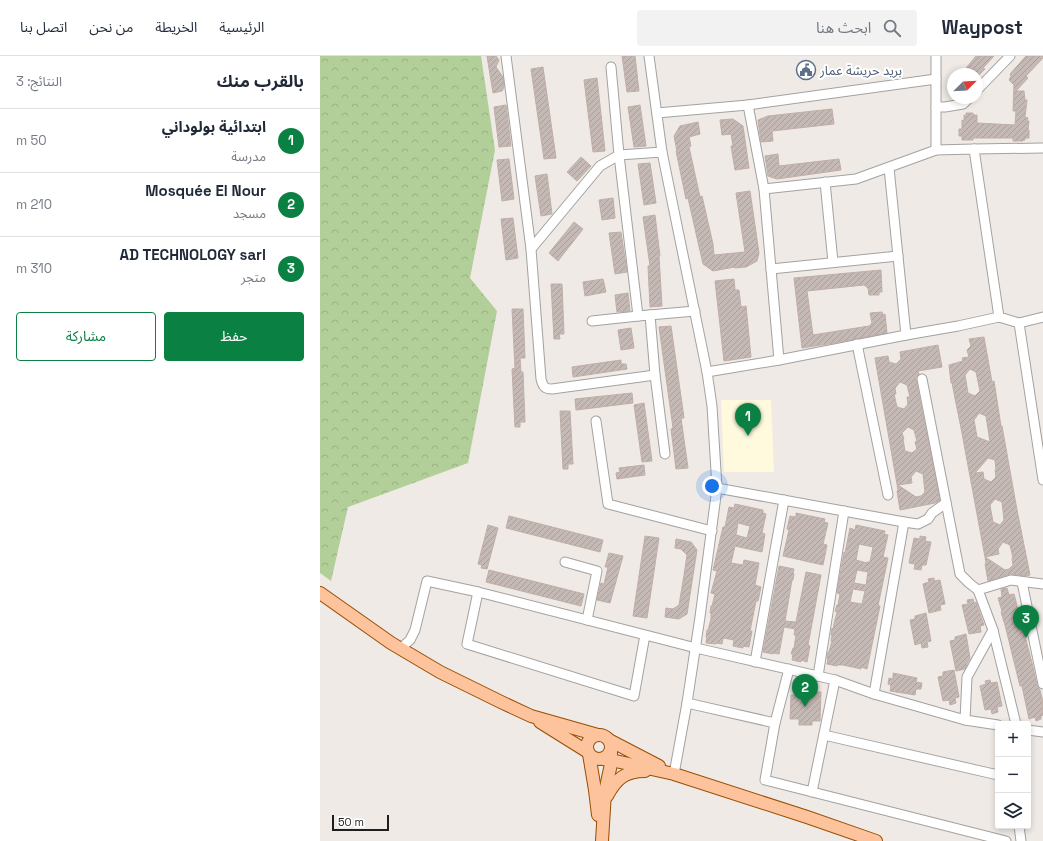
<!DOCTYPE html>
<html lang="ar">
<meta charset="utf-8">
<style>
body{margin:0;font-family:"Space Grotesk","Noto Sans Arabic",sans-serif;background:#f2f2f3;color:#1f2937;direction:rtl}
.controls{position:absolute;right:12px;bottom:12px;display:grid;overflow:hidden;border-radius:4px;box-shadow:0 2px 6px #0003}
.controls button{width:36px;height:36px;display:grid;place-items:center;padding:0;border:0;border-bottom:1px solid #e0e1e3;background:#fff;color:#1f2937;font:20px sans-serif}
.compass{position:absolute;left:627px;top:12px;width:36px;height:36px;border-radius:50%;background:#fff;box-shadow:0 2px 6px #0003;rotate:66deg}
.scale{position:absolute;left:12px;bottom:10px;width:57px;box-sizing:border-box;padding-left:4px;border:2px solid #1e1e1e;border-top:0;font-size:11px;line-height:14px;white-space:nowrap;color:#1e1e1e;-webkit-text-stroke:3px #fff;paint-order:stroke}
.you{position:absolute;left:392px;top:430px;width:14px;height:14px;margin:-10px;border:3px solid #fff;border-radius:50%;background:#1a73e8;box-shadow:0 0 0 6px #1a73e833}
.badge{display:grid;place-items:center;width:26px;height:26px;border-radius:50%;background:#0b8043;color:#fff;font-size:13px;font-weight:700}
.pin{position:absolute;translate:-50% -33px;filter:drop-shadow(0 1px 2px #0008)}
.pin::after{content:'';position:absolute;top:21px;width:14px;height:12px;background:inherit;clip-path:polygon(0 0,100% 0,50% 100%)}
.list{margin:0;padding:0;list-style:none}
h2{display:flex;justify-content:space-between;align-items:center;height:52px;margin:0;padding:0 16px;font-size:17px}
h2 small{font-size:13px;font-weight:400;color:#747a83}
.list li{display:grid;grid-template-columns:26px 1fr auto;gap:12px;align-items:center;box-sizing:border-box;height:64px;padding:0 16px;border-top:1px solid #e0e1e3}
.list b{display:block;font-size:15px;white-space:nowrap}
.list p{margin:0;font-size:13px;white-space:nowrap;color:#747a83}
.list em{font-size:13px;font-style:normal;color:#747a83}
.actions{display:flex;gap:8px;padding:12px 16px}
.actions a{flex:1;padding:9px 0;border:1px solid #0b8043;border-radius:4px;text-align:center;font-size:14px;color:#0b8043}
.actions .main{background:#0b8043;color:#fff}
.icon{flex:none;width:22px;height:22px;fill:none;stroke:currentColor;stroke-width:2;stroke-linecap:round;stroke-linejoin:round}
.map{position:relative;flex:none;width:723px;height:785px;overflow:hidden;direction:ltr}
header{display:flex;align-items:center;gap:24px;box-sizing:border-box;height:56px;padding:0 20px;background:#fff;border-bottom:1px solid #e0e1e3}
header strong{font-size:19px}
nav{display:flex;gap:22px;margin-inline-start:auto;font-size:14px}
.search{width:280px;height:36px;background:#f2f2f3;display:flex;align-items:center;gap:10px;box-sizing:border-box;padding:0 14px;border-radius:4px;color:#747a83;font-size:15px}
main{display:flex}
aside{flex:1;background:#fff}
.map>svg:first-child{display:block}
</style>
<header>
<strong>Waypost</strong>
<div class="search"><svg class="icon" aria-label="search" viewBox="0 0 24 24"><circle cx="10" cy="10" r="6"/><path d="M15 15l6 6"/></svg>ابحث هنا</div>
<nav><a>الرئيسية</a><a>الخريطة</a><a>من نحن</a><a>اتصل بنا</a></nav>
</header>
<main>
<div class="map">
<svg width="723" height="785" viewBox="0 0 723 785">
<defs>
<pattern id="forest-crowns" width="20" height="18" patternUnits="userSpaceOnUse"><rect width="20" height="18" fill="#b2cf99"/><path d="M2 6a3 3 0 1 1 6 0M12 15a3 3 0 1 1 6 0" fill="none" stroke="#99b183"/></pattern>
<pattern id="building-hatch" width="6" height="6" patternUnits="userSpaceOnUse"><rect width="6" height="6" fill="#c4b9b4"/><path d="M-1 1l2-2M0 6l6-6M5 7l2-2" fill="none" stroke="#a89f9a"/></pattern>
</defs>
<rect width="100%" height="100%" fill="#efeae5"/>
<polygon fill="#fffade" points="401,344 451,344 454,416 404,416"/>
<polygon fill="url(#forest-crowns)" points="0,0 161,0 175,94 150,222 177,255 148,407 28,451 11,525 0,517"/>
<g fill="url(#building-hatch)" stroke="#c1aea7" fill-rule="evenodd">
<polygon points="167,0 176,0 179,4 176,11 183,21 184,31 182,35 173,37"/>
<polygon points="302,0 315,0 319,35 307,36"/>
<polygon points="656,0 674,0 663,12 665,13 658,20 657,18 641,18"/>
<polygon points="706,0 723,0 723,2 706,20 708,22 696,35 704,35 705,44 707,44 705,61 708,62 707,65 709,65 708,74 709,74 709,82 705,82 705,84 703,84 703,85 693,85 693,82 653,82 653,84 642,84 642,80 639,80 639,73 642,73 642,64 644,65 644,59 646,60 646,57 653,57 653,59 657,59 657,67 695,69 696,55 693,55 694,29 689,24 691,20 690,18"/>
<polygon points="223,11 236,102 224,103 211,13"/>
<polygon points="277,22 285,95 273,96 264,24"/>
<polygon points="186,49 191,90 179,91 174,51"/>
<polygon points="320,49 326,90 314,91 308,51"/>
<polygon points="512,53 514,68 452,75 453,85 441,86 438,64 448,60"/>
<polygon points="413,63 423,70 429,112 415,114 411,90 413,90 411,78 402,79 400,64"/>
<polygon points="378,66 380,78 369,81 371,90 369,91 380,141 382,140 393,188 394,199 425,196 416,137 430,135 439,197 437,205 426,211 415,212 415,211 393,215 383,208 368,142 366,143 356,95 357,95 354,80 360,70"/>
<polygon points="458,98 459,110 519,103 521,114 457,123 448,120 445,100"/>
<polygon points="261,101 271,110 257,125 247,116"/>
<polygon points="189,103 194,143 182,145 177,104"/>
<polygon points="330,107 336,147 324,149 318,108"/>
<polygon points="227,118 232,158 221,160 215,120"/>
<polygon points="293,142 295,162 282,164 279,144"/>
<polygon points="335,159 340,200 339,200 342,250 330,251 328,210 330,210 323,161"/>
<polygon points="193,162 198,202 186,204 181,163"/>
<polygon points="254,166 263,173 238,205 229,197"/>
<polygon points="301,176 307,216 295,218 289,177"/>
<polygon points="561,214 562,236 559,236 559,239 549,239 548,232 544,229 487,235 493,279 549,270 552,267 550,257 562,256 563,259 565,258 567,277 514,287 482,292 474,222"/>
<polygon points="283,223 286,236 265,240 263,226"/>
<polygon points="414,223 415,234 419,234 421,251 426,250 431,301 404,305 395,225"/>
<polygon points="231,228 242,228 244,278 239,278 240,283 234,283"/>
<polygon points="308,237 310,255 297,256 295,239"/>
<polygon points="192,253 203,253 205,302 200,302 201,316 203,316 205,366 200,366 200,371 195,371 192,313 195,312"/>
<polygon points="351,270 364,362 361,362 368,412 356,413 351,373 353,372 339,271"/>
<polygon points="311,272 314,292 301,294 298,274"/>
<path d="M664,281L672,326L674,325L681,370H682L697,454L710,519L706,520L690,518L668,525L665,508L666,507L665,501L685,514L689,513L693,509L692,502H693L690,489L683,486L678,493L679,498L665,501L641,372L632,327H631L629,309L643,305L642,302L649,301L647,294L651,290L649,283ZM650,313L656,316L660,335L655,340L648,337L645,319ZM659,357L666,360L670,386L657,381L654,364ZM668,402L675,404L676,414H675L676,421L671,426L664,423L663,416L655,417ZM675,443L682,446L684,464L680,469L673,466L670,449Z"/>
<path d="M618,289L622,311L598,315L599,318L596,321V324L620,444L615,447L580,454L577,435L578,434L555,302L568,300L569,306L576,308L581,303L580,296ZM580,326L587,329L590,341H587L588,348L584,353L577,351L574,338H576L575,332ZM588,371L594,374L597,385L595,386L597,393L592,397L585,395L583,383H584L582,377ZM596,415L603,418L605,436L601,440L596,441L578,429L592,427L591,421Z"/>
<polygon points="301,304 301,308 306,308 307,313 253,321 252,311"/>
<polygon points="312,337 313,347 256,354 255,343"/>
<polygon points="324,347 332,405 322,406 314,349"/>
<polygon points="240,355 250,355 253,408 248,408 248,413 243,413"/>
<polygon points="324,409 325,419 297,423 296,417 300,416 299,412"/>
<path d="M415,448L443,454V457L446,458L442,477L445,478L442,496L415,490L411,507L423,509L424,504L439,507L435,529L441,531L438,545H436L430,575H432L429,591L423,590V592L413,590L414,584L403,582L402,588L396,587V588L386,587L387,581H386L387,574H388L391,563V557H390L391,550H392L395,538L391,537L397,515L393,514L403,471H405L409,451L414,452ZM418,467L430,470L427,482L416,479Z"/>
<polygon points="476,457 505,463 504,466 508,467 503,488 507,489 503,509 463,500 469,474 467,473 470,460 476,461"/>
<polygon points="189,460 283,484 280,496 186,472"/>
<polygon points="168,469 178,472 167,513 161,512 162,509 158,508"/>
<path d="M536,469L565,475L564,478L568,479L563,501L568,502L558,550H560L547,613L541,611V613L523,609H517V610L507,608L508,603H507L508,596H509L512,585H511L512,579H511L512,572L513,573L514,568L517,556L515,555L517,549H518L520,538L517,537L524,496L525,497L530,472L535,474ZM539,488L553,491L550,506H547V507L536,504ZM537,514L548,516L546,529L534,527ZM533,533L545,535L542,548L530,546Z"/>
<polygon points="325,480 339,482 327,562 313,560"/>
<polygon points="600,480 606,481 605,485 611,486 606,509 602,509 601,514 594,513 595,508 589,507 594,482 600,483"/>
<polygon points="356,483 371,486 377,494 367,558 359,563 345,561 346,552 353,553 359,549 364,519 367,499 361,493 355,492"/>
<polygon points="289,497 303,500 290,547 277,544 281,527 284,528 288,511 285,511"/>
<polygon points="459,510 474,513 473,517 474,518 473,524 472,524 465,565 476,566 486,516 501,519 488,589 490,590 487,606 481,604 481,606 472,604 473,598 471,598 473,592 474,592 476,579 474,579 475,573 464,571 459,598 453,597 453,598 443,596"/>
<polygon points="169,514 264,538 261,550 166,526"/>
<polygon points="614,522 614,525 620,524 625,548 620,549 621,554 609,557 603,528 609,526 608,523"/>
<polygon points="687,532 689,539 694,538 712,607 717,629 720,634 723,646 723,659 721,660 721,663 716,665 715,661 709,663 702,630 700,630 684,565 684,566 681,556 682,555 678,542 682,541 681,533"/>
<polygon points="653,543 654,547 656,546 664,569 660,570 661,576 649,578 642,549 648,548 647,544"/>
<polygon points="606,557 611,585 607,586 608,591 602,592 601,587 595,589 590,564 595,563 595,560"/>
<polygon points="646,578 650,602 648,606 647,607 647,608 645,613 636,615 630,585 635,584 635,581"/>
<polygon points="634,614 639,641 635,642 636,647 630,649 629,644 623,645 618,621 623,620 623,616"/>
<polygon points="573,617 597,622 596,626 602,627 601,633 596,633 595,639 570,635 571,629 568,628 569,622 573,623"/>
<polygon points="670,624 671,627 677,626 682,650 677,651 678,656 672,658 671,653 665,654 660,630 666,628 665,625"/>
<polygon points="479,631 493,631 493,636 501,636 500,665 492,665 492,669 479,669 479,663 470,663 471,639 479,639"/>
</g>
<g fill="none" stroke-linecap="round" stroke-linejoin="round">
<g stroke="#a2a2a2" stroke-width="11">
<g id="minor">
<polyline points="186,0 211,193 280,110 299,99 318,260 375,255"/>
<polyline points="329,0 342,96 387,316 392,350 397,432 380,561 367,647 354,718"/>
<polyline points="616,0 616,94"/>
<polyline points="291,11 299,99 342,96"/>
<polyline points="657,34 690,0"/>
<polyline points="428,49 616,23"/>
<polyline points="616,51 625,51 643,48 649,42"/>
<polyline points="337,57 428,49 444,133 536,123 616,94 654,93 679,261 699,267 723,424"/>
<polyline points="654,93 723,92"/>
<polyline points="569,112 586,279 638,270 679,261"/>
<polyline points="505,126 513,206"/>
<polyline points="444,133 459,304 586,279"/>
<path d="M211,193L221,323C223,331 225,333 232,333L335,319"/>
<polyline points="451,213 578,200"/>
<polyline points="330,259 335,319 345,398"/>
<polyline points="272,265 318,260"/>
<polyline points="699,267 723,261"/>
<polyline points="537,288 568,439"/>
<polyline points="387,316 459,304"/>
<polyline points="602,323 640,518 649,527 658,534"/>
<polyline points="276,365 288,448 392,475"/>
<polyline points="397,432 584,466 554,638"/>
<polyline points="584,466 598,468 608,463 612,457 626,447"/>
<polyline points="245,506 277,515 267,564"/>
<polyline points="702,526 723,628"/>
<polyline points="325,579 314,640 147,588 158,536 170,539 376,592 515,624 554,638 645,664 678,669"/>
<polyline points="81,592 90,584 95,574 107,525 158,536"/>
<polyline points="435,606 464,444"/>
<polyline points="469,613 455,667 445,724 686,785"/>
<polyline points="498,620 524,455"/>
<polyline points="367,647 455,667"/>
<polyline points="645,664 647,621 673,574"/>
<polyline points="696,668 673,574 658,534 691,524 723,528"/>
<polyline points="708,674 723,676"/>
<polyline points="504,679 678,719"/>
<polyline points="492,736 515,624"/>
<polyline points="699,770 701,785"/>
</g>
</g>
<g stroke="#994d00" stroke-width="14">
<g id="major">
<polyline points="0,537 71,587 120,616 181,646 211,660 278,679"/>
<polyline points="220,666 268,696"/>
<circle cx="279" cy="691" r="12"/>
<polyline points="289,684 339,710"/>
<polyline points="269,698 275,734 278,759"/>
<polyline points="283,703 291,704 354,718 487,761 556,785"/>
<path d="M287,740C296,723 305,715 325,715"/>
<polyline points="282,785 285,736 291,708 291,694"/>
</g>
</g>
<use href="#minor" stroke="#fff" stroke-width="9"/>
<use href="#major" stroke="#fcc39d" stroke-width="12"/>
</g>
<defs>
<g id="civic-ring" transform="scale(1)"><circle r="9.5" fill="#fff" stroke="#5c6f8a" stroke-width="1.5"/><path d="M-.6-6.5H3V-4.5H.6V-3L4-1V1h2V6H-6V1h2V-1L-.6-3ZM-1.2 2.5V6h2.4V2.5Z" fill="#5c6f8a"/></g>
</defs>
<g fill-rule="evenodd">
<use href="#civic-ring" x="486" y="14"/>
</g>
<g text-anchor="middle" stroke-width="4" stroke-linejoin="round" paint-order="stroke">
<g font-size="13" fill="#4e5e75" stroke="#fff" text-anchor="start">
<text x="500" y="19">بريد حريشة عمار</text>
</g>
</g>
</svg>
<div class="controls">
<button>+</button>
<button>−</button>
<button><svg class="icon" aria-label="layers" viewBox="0 0 24 24"><path d="M12 4l9 5-9 5-9-5zM3 14l9 5 9-5"/></svg></button>
</div>
<svg class="compass" viewBox="-18 -18 36 36"><path d="M0-13l5 13h-10z" fill="#e53935"/><path d="M0 13l5-13h-10z" fill="#747a83"/></svg>
<div class="scale">50 m</div>
<div class="you"></div>
<div class="pin badge" style="left:428px;top:380px">1</div>
<div class="pin badge" style="left:485px;top:651px">2</div>
<div class="pin badge" style="left:706px;top:582px">3</div>
</div>
<aside>
<h2>بالقرب منك<small>النتائج: 3</small></h2>
<ul class="list">
<li><span class="badge">1</span><div><b>ابتدائية بولوداني</b><p>مدرسة</p></div><em>50 m</em></li>
<li><span class="badge">2</span><div><b>Mosquée El Nour</b><p>مسجد</p></div><em>210 m</em></li>
<li><span class="badge">3</span><div><b>AD TECHNOLOGY sarl</b><p>متجر</p></div><em>310 m</em></li>
</ul>
<div class="actions"><a class="main">حفظ</a><a>مشاركة</a></div>
</aside>
</main>
